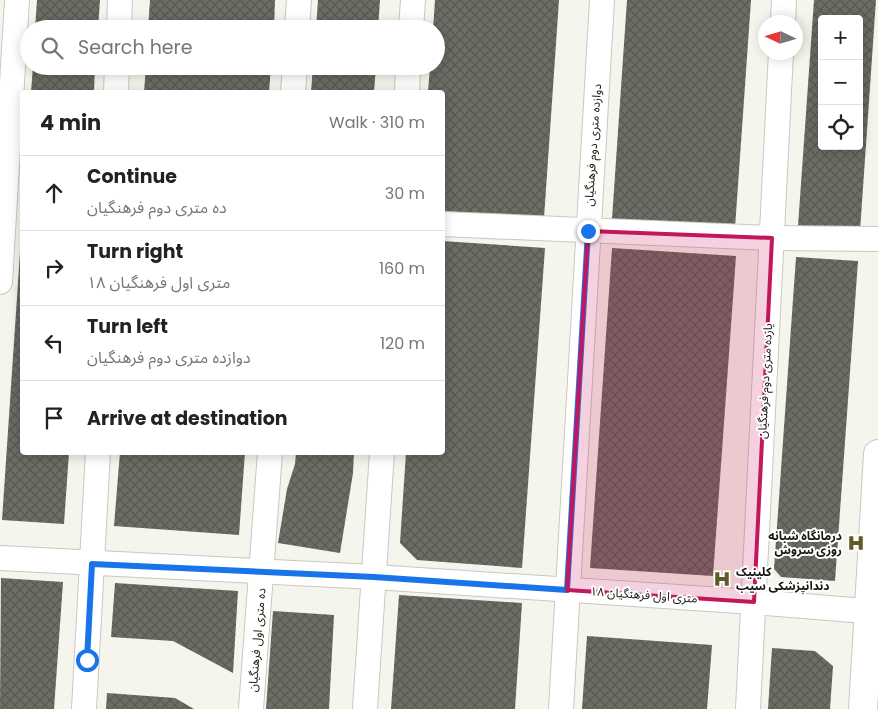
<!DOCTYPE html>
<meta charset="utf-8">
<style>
body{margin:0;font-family:Poppins,"Noto Sans Arabic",sans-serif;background:#f2f2f2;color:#222}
.controls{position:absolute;right:15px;top:15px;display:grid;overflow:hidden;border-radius:5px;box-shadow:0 2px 12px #0003}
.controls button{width:45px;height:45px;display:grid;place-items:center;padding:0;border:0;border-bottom:1px solid #e0e0e0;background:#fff;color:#222;font:25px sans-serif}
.compass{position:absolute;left:758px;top:15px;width:45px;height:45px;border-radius:50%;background:#fff;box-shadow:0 2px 12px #0003;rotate:274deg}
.stop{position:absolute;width:15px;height:15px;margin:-11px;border:4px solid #1a73e8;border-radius:50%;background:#fff}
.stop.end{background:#1a73e8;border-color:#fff;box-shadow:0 1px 5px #0008}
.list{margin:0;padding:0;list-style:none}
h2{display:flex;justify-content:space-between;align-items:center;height:65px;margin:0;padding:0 20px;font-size:21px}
h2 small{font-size:16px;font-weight:400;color:#767676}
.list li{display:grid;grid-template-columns:32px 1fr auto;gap:15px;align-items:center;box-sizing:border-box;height:75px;padding:0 20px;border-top:1px solid #e0e0e0}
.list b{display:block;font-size:19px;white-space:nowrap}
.list p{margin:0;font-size:16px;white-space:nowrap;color:#767676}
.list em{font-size:16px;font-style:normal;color:#767676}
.icon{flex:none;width:28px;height:28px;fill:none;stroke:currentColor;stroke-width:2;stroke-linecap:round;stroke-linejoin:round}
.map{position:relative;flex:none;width:878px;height:709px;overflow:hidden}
.search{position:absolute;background:#fff;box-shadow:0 2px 12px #0003;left:20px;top:20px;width:425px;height:55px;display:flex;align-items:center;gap:12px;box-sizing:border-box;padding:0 18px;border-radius:28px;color:#767676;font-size:19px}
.panel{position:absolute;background:#fff;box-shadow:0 2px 12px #0003;left:20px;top:90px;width:425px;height:365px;border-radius:5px}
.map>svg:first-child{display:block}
</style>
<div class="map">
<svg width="878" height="709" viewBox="0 0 878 709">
<defs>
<pattern id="building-cross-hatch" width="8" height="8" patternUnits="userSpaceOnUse" patternTransform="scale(1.25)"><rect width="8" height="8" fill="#6d6d66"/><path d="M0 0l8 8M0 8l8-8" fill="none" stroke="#595953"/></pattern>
</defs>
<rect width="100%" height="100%" fill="#f5f5ed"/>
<g fill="url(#building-cross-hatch)" fill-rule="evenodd">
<polygon points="37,0 100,0 98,29 35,29"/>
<polygon points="150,0 275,0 274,29 148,29"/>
<polygon points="318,0 380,0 378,29 316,29"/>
<polygon points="435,0 559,0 544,218 442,211 442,92 428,92 430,66 436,66 436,29 433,29"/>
<polygon points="627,0 751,0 735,228 612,219"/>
<path d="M814,0H876L860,231L798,226ZM822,19H859V146H822Z"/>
<polygon points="33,66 95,66 94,92 31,92"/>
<polygon points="146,66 271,66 269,92 144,92"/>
<polygon points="313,66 376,66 374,92 311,92"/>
<polygon points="21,238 22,238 22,452 69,452 64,524 2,520"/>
<polygon points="442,241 545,248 522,568 417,560 400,543 406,452 442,452"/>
<polygon points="612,248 736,256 713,576 590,568"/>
<polygon points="796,257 858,261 835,581 781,577 774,569"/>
<polygon points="120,452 245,452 239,535 114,526"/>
<polygon points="296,452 354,452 353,473 340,553 278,543 287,489 295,464"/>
<polygon points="1,578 63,582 54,709 0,709"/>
<polygon points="115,583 238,591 233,673 173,641 111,637"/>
<polygon points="399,595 522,603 515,709 391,709"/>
<polygon points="273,611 334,615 329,709 266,709"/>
<polygon points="587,636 712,645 707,709 582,709"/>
<polygon points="772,648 815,651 833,666 830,709 768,709"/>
<polygon points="107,693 175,698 194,709 106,709"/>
</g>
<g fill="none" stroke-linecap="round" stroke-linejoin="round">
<g stroke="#c9c8c1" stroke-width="26">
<g id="street">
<polyline points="783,22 784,0"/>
<polyline points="119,29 120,0"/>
<polyline points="297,29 299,0"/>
<polyline points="411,29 413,0"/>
<polyline points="116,92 117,66"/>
<polyline points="293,92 295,66"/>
<polyline points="407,92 408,66"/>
<polyline points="442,224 772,238 878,239"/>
<polyline points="0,282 17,0"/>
<polyline points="0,558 374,577 754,602 878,612"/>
<polyline points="84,709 98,452"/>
<polyline points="251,709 270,452"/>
<polyline points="365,709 382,452"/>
<polyline points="561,709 602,0"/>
<polyline points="748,709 781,52"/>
</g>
</g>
<g stroke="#c9c8c1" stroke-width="30">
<polyline id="secondary" points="863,709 878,454"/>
</g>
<use href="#street" stroke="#fff" stroke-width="24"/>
<use href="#secondary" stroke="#fff" stroke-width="28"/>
</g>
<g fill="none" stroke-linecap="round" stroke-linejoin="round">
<polyline stroke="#1a73e8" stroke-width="6" points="87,660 92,564 374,577 567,590 588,231"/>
</g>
<path fill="#c2185b" fill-opacity="0.2" stroke="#c2185b" stroke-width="4" stroke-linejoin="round" d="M588,231L772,238L754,602L567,590Z"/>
<defs>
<g id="hospital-bare" transform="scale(1.35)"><path d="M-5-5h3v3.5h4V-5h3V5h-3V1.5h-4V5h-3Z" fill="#5e5a27" stroke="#fffffe" stroke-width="2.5" paint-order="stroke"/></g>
</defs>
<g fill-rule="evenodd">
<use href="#hospital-bare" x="856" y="543"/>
<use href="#hospital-bare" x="722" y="579"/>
</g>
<g text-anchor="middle" stroke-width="4" stroke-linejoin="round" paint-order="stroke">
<g font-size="12" fill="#161614" stroke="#fffffe">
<text transform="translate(593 145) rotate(-86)" y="4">دوازده متری دوم فرهنگیان</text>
<text transform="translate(765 381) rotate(-87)" y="4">یازده متری دوم فرهنگیان</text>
<text transform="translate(644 595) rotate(4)" y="4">۱۸ متری اول فرهنگیان</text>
<text transform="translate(257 640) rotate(-85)" y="4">ده متری اول فرهنگیان</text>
</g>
<g font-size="12" font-weight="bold" fill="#161614" stroke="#fffffe" text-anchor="end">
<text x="842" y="540">درمانگاه شبانه<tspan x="842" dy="14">روزی سروش</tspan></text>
<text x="736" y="576" text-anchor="start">کلینیک<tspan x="736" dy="14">دندانپزشکی سیب</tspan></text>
</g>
</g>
</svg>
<div class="controls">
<button>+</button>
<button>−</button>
<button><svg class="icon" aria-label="locate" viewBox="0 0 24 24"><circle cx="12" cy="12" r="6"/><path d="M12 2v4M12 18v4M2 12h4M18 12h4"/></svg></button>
</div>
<svg class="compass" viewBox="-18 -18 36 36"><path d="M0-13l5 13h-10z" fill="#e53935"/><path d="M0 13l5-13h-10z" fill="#767676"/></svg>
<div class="stop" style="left:87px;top:660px"></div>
<div class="stop end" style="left:588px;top:231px"></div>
<div class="search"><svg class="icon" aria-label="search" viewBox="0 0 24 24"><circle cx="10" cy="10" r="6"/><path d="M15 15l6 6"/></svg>Search here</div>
<section class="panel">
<h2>4 min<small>Walk · 310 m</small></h2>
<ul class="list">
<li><svg class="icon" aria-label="ahead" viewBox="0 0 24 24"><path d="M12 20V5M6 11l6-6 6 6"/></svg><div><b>Continue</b><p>ده متری دوم فرهنگیان</p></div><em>30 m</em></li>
<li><svg class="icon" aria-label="right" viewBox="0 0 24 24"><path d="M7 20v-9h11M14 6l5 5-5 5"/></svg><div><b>Turn right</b><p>۱۸ متری اول فرهنگیان</p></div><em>160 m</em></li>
<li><svg class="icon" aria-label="left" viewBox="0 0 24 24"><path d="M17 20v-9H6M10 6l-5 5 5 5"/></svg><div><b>Turn left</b><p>دوازده متری دوم فرهنگیان</p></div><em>120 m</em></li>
<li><svg class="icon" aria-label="arrive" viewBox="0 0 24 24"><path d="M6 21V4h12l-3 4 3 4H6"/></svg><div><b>Arrive at destination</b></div></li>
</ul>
</section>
</div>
